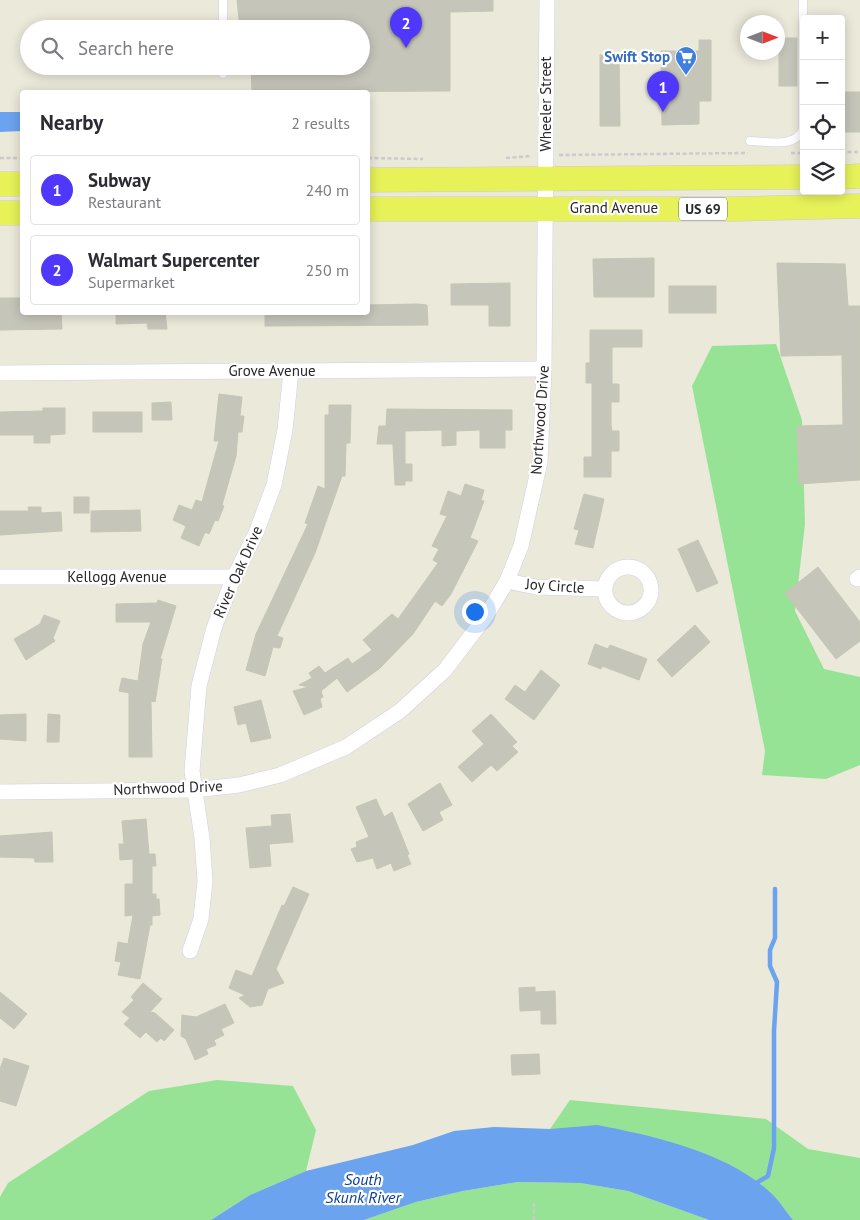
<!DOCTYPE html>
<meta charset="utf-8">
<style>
body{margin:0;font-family:"PT Sans",sans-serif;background:#f2f2f3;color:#2b2b33}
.controls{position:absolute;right:15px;top:15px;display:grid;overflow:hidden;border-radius:5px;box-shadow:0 2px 12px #0003}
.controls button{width:45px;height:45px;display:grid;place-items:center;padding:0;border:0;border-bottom:1px solid #e1e1e2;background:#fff;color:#2b2b33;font:25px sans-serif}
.compass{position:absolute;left:740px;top:15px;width:45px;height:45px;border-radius:50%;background:#fff;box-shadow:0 2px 12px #0003;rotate:90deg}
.you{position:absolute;left:474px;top:611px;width:18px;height:18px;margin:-12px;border:4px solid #fff;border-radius:50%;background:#1a73e8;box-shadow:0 0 0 8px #1a73e833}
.badge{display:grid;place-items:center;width:32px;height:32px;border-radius:50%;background:#4f37fb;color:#fff;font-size:16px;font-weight:700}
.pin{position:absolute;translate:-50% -41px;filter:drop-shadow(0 1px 2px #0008)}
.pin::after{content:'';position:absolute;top:26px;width:18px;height:15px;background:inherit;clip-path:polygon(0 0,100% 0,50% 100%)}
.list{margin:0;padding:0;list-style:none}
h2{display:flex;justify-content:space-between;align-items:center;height:65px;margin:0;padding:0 20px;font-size:21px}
h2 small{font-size:16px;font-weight:400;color:#7c7c81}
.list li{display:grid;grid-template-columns:32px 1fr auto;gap:15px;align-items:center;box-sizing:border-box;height:70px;margin:0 10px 10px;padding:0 10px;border:1px solid #e1e1e2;border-radius:5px}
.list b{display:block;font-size:19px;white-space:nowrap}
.list p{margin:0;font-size:16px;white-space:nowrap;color:#7c7c81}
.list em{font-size:16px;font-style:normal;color:#7c7c81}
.icon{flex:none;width:28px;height:28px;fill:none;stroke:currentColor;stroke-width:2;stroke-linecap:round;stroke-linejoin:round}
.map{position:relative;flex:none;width:860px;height:1220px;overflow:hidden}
.search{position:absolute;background:#fff;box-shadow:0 2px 12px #0003;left:20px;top:20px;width:350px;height:55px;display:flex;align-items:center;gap:12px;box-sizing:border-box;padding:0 18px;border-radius:28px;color:#7c7c81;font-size:19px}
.panel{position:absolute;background:#fff;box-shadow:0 2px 12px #0003;left:20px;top:90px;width:350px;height:225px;border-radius:5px}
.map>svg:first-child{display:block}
</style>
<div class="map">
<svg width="860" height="1220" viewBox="0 0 860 1220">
<rect width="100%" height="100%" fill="#ebe9da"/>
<g fill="#97e395">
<polygon points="776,344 802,420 805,524 795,611 824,669 860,677 860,765 826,779 762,775 765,751 692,386 712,346"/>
<polygon points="217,1080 293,1086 316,1130 306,1171 250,1195 211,1220 0,1220 0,1197 8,1183 149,1091"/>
<polygon points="570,1100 766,1119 808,1149 860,1158 860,1220 793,1220 773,1195 550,1129"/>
<polygon points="518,1182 580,1183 628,1191 709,1220 364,1220 416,1202 463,1191"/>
</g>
<g fill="#6ba3ef">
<polygon points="0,112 22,112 22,131 0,132"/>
<path d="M597,1125C655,1136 731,1153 774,1196C781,1203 786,1212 793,1220H709L628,1191L580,1183L518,1182L463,1191L416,1202L364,1220H211L250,1195L306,1171L413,1145L454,1131L494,1127L550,1129Z"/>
</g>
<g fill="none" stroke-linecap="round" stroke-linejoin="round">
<polyline stroke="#6ba3ef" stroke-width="4.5" points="753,1185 768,1176 774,1148 774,1031 777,982 770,966 770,950 775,938 775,889"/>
</g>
<g fill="#c6c5ba" stroke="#c6c6b4">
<polygon points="237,0 493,0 493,11 450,12 450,91 252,92 251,66 361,66 361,29 240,29"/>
<rect x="779" y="38" width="18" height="48"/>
<polygon points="699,40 711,40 711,101 699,101 699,124 662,125 661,51 699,51"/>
<polygon points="619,54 620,126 600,126 600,55"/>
<rect x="841" y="92" width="19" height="40"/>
<polygon points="654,258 654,297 594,297 593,259"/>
<polygon points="777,263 845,264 848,306 860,306 860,480 799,484 797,426 843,425 842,355 781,356"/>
<polygon points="510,283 510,326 489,326 489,305 451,305 451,284"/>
<rect x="669" y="286" width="47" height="27"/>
<polygon points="0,298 22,298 22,312 61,312 62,329 0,330"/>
<polygon points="418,304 427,305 428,325 265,326 265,312 368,312 368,305"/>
<polygon points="116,312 165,312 167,329 148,329 147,323 116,324"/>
<polygon points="590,330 642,330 642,347 612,347 612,384 619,384 619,402 611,402 611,425 612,431 619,431 619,451 611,451 611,477 584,477 584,457 592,457 592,383 586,383 586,363 590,363"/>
<polygon points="219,394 242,397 240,416 244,416 242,432 238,432 236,456 222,505 224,506 218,521 215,520 209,534 205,532 199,546 181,538 186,526 173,520 179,505 192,510 196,500 202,502 219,441 214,441"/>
<polygon points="171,402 172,420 152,420 152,403"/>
<polygon points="329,405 351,405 350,443 346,443 345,476 342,476 315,553 277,636 283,638 280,648 273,647 265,676 246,670 256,634 308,524 305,523 318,486 325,489 325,415 329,415"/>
<polygon points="43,408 65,408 65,434 50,435 50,443 34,443 34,435 0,435 0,412 43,411"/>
<polygon points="387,409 512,410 512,430 505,430 505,448 480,448 480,430 456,431 456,445 442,446 442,430 405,431 405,464 412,464 412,481 405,481 405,485 395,485 393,444 377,444 379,426 386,426"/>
<rect x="93" y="412" width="49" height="20"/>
<polygon points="465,484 484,490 481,500 484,501 470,538 478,541 451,594 442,606 435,601 413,634 379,669 347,692 337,678 321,691 323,697 320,699 322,707 304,715 293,691 309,687 299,685 312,678 309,673 319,666 325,673 348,658 352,664 372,650 363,640 392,614 398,619 438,563 433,560 439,549 432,546 447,516 440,514 448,491 461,496"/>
<polygon points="584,494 604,499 593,548 575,544 579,530 574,529"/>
<rect x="74" y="497" width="15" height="16"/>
<polygon points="28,507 41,507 41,513 61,512 62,531 0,535 0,511 29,511"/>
<polygon points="140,510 141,531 91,532 91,511"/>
<polygon points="698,540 718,583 697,592 678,549"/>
<polygon points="818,567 860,622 860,641 836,659 785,593"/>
<polygon points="158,600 176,606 160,659 162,659 155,702 151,701 152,757 129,757 129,693 119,691 122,678 138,681 143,644 151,622 116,622 116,604 157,603"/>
<polygon points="44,615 60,621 53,638 55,641 26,660 14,639 40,624"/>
<polygon points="695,625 710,642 672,677 657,660"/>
<polygon points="595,644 608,649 610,645 647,659 639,680 602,666 601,669 588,664"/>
<polygon points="541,670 560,685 534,720 505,699 515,685 525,692"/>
<polygon points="261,700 271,738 251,742 246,723 238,725 234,707"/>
<polygon points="26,714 26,741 0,739 0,715"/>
<polygon points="48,714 60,715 59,742 47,742"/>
<polygon points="491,714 517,742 512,746 518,752 497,771 491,765 472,782 458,767 484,744 472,731"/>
<polygon points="440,783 452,805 439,812 443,820 423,831 408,804"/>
<polygon points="376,799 384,817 392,812 409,854 407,855 411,864 394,871 391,863 377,869 373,858 357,862 351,849 357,847 356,842 369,837 356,807"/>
<polygon points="290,814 293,842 269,844 271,866 250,868 246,828 272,826 271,815"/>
<polygon points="146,819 149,854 155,854 156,866 152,866 152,894 156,894 156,899 159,899 160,915 152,916 152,925 150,925 140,979 118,975 121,962 115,961 118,942 128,944 133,915 125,916 125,884 133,884 133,859 120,860 119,844 124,844 122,821"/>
<polygon points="52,832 53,862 35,862 34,858 0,857 0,836"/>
<polygon points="293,887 309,894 276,969 284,983 268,989 262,1005 250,1007 239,998 245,995 229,988 236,970 252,976 282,905 284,906"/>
<polygon points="143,983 162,999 150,1012 155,1013 174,1030 164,1041 161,1038 157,1042 146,1032 140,1038 124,1024 130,1018 122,1012 134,1000 131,997"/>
<polygon points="535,987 535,992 555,991 556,1024 541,1024 541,1010 520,1011 519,988"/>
<polygon points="0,992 27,1014 14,1029 0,1018"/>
<polygon points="225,1004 234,1023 221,1029 224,1035 214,1040 216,1045 206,1049 208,1054 195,1060 186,1039 181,1036 182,1015 196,1017"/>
<polygon points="539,1054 540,1074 512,1075 511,1055"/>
<polygon points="4,1058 29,1066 16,1106 0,1101 0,1069"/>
</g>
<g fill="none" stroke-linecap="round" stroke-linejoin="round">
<g stroke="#d1cfe2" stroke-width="9">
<g id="lane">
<polyline points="223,0 223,29"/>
<polyline points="223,66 223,74"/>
<path d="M750,141C768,141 795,149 803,129V0"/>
</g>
</g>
<g stroke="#d1cfe2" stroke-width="16">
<g id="street">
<polyline points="0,373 544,369"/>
<circle cx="628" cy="590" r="23"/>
<polyline points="0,577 234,577"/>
<polyline points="857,579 860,577"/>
<polyline points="507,581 536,587 604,589"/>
<polyline points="0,792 194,790 239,785 280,775 346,747 400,711 445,670 486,616 507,581 521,546 540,462 544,369 547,0"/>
<polyline points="190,951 201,919 205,881 202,838 192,771 199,686 214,628 234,577 256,533 274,485 285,430 291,371"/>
</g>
</g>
<g stroke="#cbcbcb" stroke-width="25">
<g id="primary">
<polyline points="841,177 860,176"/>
<polyline points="368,180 804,177"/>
<polyline points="0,184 22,184"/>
<polyline points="368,209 735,209 860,206"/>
<polyline points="0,213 22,213"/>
</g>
</g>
<g stroke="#cbcbcb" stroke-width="2.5" stroke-dasharray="4 2.5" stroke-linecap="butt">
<polyline points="841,152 860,152"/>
<polyline points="791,153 804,153"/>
<polyline points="559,155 748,153"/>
<polyline points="0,158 22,158"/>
<polyline points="368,158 423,159"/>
<polyline points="506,158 531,156"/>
<polyline points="534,1220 534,1202"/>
</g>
<use href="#lane" stroke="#fff" stroke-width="8"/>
<use href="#street" stroke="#fff" stroke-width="15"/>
<use href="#primary" stroke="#e6f258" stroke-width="24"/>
</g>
<defs>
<g id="supermarket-pin" transform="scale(1.125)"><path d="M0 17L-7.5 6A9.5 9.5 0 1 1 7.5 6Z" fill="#3f7fe0" stroke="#fff"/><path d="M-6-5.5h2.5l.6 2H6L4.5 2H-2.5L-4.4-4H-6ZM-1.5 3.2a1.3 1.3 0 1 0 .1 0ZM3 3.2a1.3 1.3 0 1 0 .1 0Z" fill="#fff"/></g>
</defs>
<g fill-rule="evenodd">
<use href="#supermarket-pin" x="686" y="57"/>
</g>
<g text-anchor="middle" stroke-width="4.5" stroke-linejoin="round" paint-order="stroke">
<rect fill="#fff" stroke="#686868" stroke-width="1" x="679" y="197.5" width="48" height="23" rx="4"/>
<g font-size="14" font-weight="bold" fill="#282828">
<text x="703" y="214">US 69</text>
</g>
<g font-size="15" font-weight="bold" fill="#366cbe" stroke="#fff" text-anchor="end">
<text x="670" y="62">Swift Stop</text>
</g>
<g font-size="15" fill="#282828" stroke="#fff">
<text transform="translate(546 104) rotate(-90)" y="5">Wheeler Street</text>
<text x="614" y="213">Grand Avenue</text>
<text x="272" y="376">Grove Avenue</text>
<text transform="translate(540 420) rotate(-86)" y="5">Northwood Drive</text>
<text transform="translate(238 572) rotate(-66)" y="5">River Oak Drive</text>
<text x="117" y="582">Kellogg Avenue</text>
<text transform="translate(555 586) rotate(4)" y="5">Joy Circle</text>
<text transform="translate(168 788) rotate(-2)" y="5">Northwood Drive</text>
</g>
<g font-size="16" font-style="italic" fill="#0c3c99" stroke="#fff">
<text x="363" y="1185">South<tspan x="363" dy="18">Skunk River</tspan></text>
</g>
</g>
</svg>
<div class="controls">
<button>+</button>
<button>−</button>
<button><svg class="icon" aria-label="locate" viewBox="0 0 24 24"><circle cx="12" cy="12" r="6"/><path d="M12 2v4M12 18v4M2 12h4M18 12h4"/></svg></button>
<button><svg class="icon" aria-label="layers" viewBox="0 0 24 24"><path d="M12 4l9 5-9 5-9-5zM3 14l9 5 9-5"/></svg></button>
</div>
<svg class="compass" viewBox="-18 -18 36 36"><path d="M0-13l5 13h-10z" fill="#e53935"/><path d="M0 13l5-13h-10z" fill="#7c7c81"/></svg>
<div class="you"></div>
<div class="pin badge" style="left:663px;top:112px">1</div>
<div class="pin badge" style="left:406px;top:48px">2</div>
<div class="search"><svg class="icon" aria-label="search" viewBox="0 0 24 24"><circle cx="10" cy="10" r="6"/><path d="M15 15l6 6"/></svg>Search here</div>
<section class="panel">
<h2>Nearby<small>2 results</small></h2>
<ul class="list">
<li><span class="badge">1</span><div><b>Subway</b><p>Restaurant</p></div><em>240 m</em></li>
<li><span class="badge">2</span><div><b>Walmart Supercenter</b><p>Supermarket</p></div><em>250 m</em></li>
</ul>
</section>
</div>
